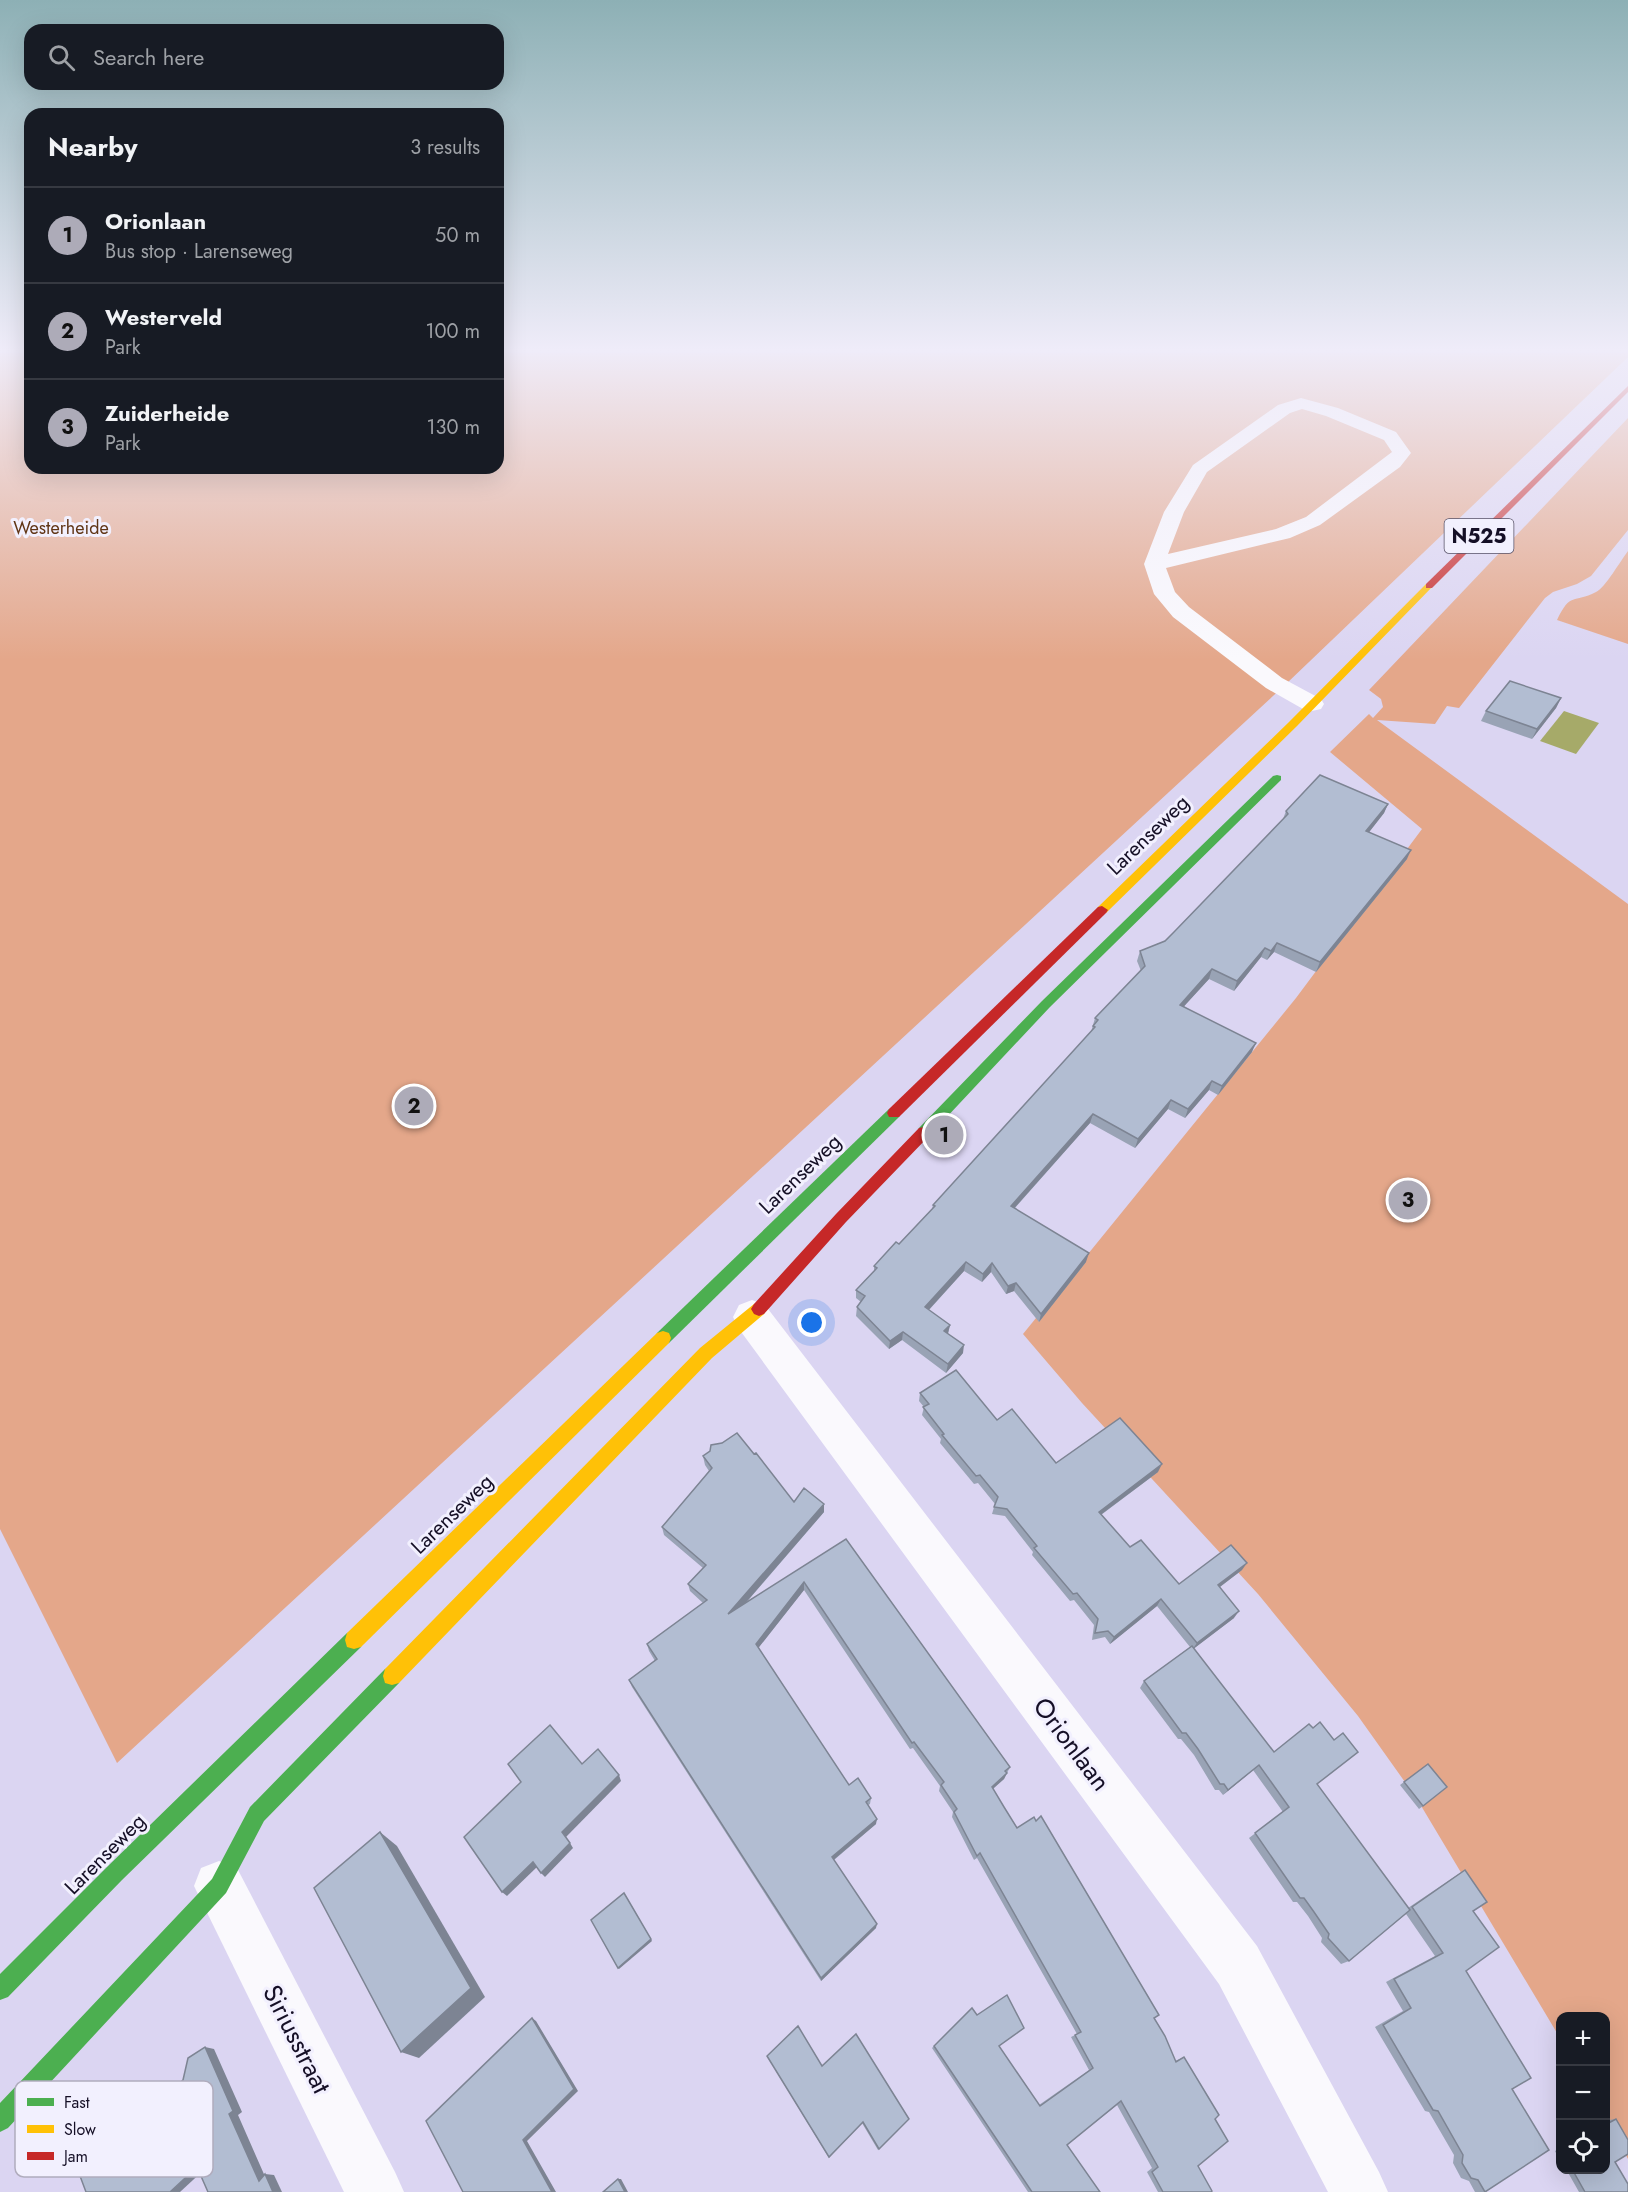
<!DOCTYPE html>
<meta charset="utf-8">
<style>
body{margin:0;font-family:Jost,sans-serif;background:#242831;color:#f1f3f6}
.controls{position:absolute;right:18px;bottom:18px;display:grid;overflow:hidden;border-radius:12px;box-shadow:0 6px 24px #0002}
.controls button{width:54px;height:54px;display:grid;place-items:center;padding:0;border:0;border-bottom:2px solid #363941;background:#171b24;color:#f1f3f6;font:30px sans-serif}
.you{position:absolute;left:812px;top:1323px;width:21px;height:21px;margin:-15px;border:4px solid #fff;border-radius:50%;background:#1a73e8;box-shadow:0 0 0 9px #1a73e833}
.badge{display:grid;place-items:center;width:39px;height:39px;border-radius:50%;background:#adabb8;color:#111;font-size:20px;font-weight:700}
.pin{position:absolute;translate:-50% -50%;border:3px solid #fff;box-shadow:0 2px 6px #0006}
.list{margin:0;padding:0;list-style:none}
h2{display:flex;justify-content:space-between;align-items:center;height:78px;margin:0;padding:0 24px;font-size:26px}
h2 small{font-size:20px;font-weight:400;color:#9ea1a6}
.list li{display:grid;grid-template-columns:39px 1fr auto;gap:18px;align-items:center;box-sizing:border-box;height:96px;padding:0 24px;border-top:2px solid #363941}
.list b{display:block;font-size:22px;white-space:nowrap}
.list p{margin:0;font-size:20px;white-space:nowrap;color:#9ea1a6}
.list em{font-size:20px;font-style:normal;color:#9ea1a6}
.icon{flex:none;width:33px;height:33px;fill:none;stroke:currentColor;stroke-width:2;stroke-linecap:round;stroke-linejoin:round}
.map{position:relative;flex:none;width:1628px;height:2192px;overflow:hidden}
.search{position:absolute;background:#171b24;box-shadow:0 6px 24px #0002;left:24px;top:24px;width:480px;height:66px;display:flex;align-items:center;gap:15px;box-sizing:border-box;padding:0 21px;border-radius:18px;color:#9ea1a6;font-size:22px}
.panel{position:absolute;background:#171b24;box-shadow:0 6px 24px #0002;left:24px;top:108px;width:480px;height:366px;border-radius:18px}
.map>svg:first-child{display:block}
</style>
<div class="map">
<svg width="1628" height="2192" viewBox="0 0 1628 2192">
<rect width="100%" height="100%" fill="#dbd5f2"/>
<g fill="#e4a78a">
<polygon points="0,353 30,353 30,468 498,468 498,353 1628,353 1628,357 1286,684 117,1763 0,1529"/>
<polygon points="1628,418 1628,530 1591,576 1577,584 1553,592 1545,598 1459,708 1447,706 1435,724 1377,720 1628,904 1628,2159 1606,2119 1606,2016 1560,2016 1560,2038 1417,1799 1358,1716 1258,1594 1082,1403 1023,1334 1296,998 1422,829 1330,752 1369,714 1373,718 1383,707 1381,699 1369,690"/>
<path d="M1628,551V644L1557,620C1571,591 1573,604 1596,592C1605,588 1621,560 1628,551Z"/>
</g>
<polygon fill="#a6aa69" points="1564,711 1599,723 1576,754 1540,741"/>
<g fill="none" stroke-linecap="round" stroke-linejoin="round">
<g fill="#faf9fd" fill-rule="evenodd">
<path d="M1301,398L1338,408L1396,432L1411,453L1400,467L1320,525L1290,538L1166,568L1175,592L1189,607L1282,678L1321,699L1324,704L1321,709L1312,711L1303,709L1266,688L1173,617L1154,594L1144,564L1164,512L1193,465L1278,405ZM1302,409L1326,416L1384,440L1392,452L1306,517L1276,529L1168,554L1184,512L1207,472L1290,413Z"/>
<polygon points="752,1300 765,1305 1257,1946 1379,2172 1388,2192 1328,2192 1219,1984 739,1329 733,1317 739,1305"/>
<polygon points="219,1861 237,1868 395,2172 404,2192 344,2192 194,1886 201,1868"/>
</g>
<g fill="#4caf50" fill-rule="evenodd">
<polygon points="1277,775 1281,776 1281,780 1050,1007 929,1136 919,1136 917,1132 919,1128 1042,1001 1273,776"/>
<polygon points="894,1108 899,1109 901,1113 899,1117 669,1343 663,1345 657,1343 655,1338 657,1333 889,1109"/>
<polygon points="354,1631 361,1633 363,1640 361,1647 122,1880 8,1997 0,2000 0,1974 108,1866 347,1633"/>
<polygon points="392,1667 399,1669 401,1676 399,1683 264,1821 226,1893 8,2128 0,2132 0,2103 212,1879 250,1807 385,1669"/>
</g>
<g fill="#ffc107" fill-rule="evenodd">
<polygon points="1426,584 1433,586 1297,726 1106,913 1098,913 1096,910 1098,907 1289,722"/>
<polygon points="759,1302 764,1304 767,1309 764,1314 712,1358 399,1683 392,1685 385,1683 383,1676 385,1669 700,1348 754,1304"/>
<polygon points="663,1331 669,1333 671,1338 669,1343 361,1647 354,1649 347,1647 345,1640 347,1633 657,1333"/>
</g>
<g fill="#c62828" fill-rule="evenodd">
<polygon points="1628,386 1628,392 1432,588 1426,588 1426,584"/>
<polygon points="1102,906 1108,910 1106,913 899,1117 889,1117 887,1113 889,1109 1098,907"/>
<polygon points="924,1127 929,1128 931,1132 929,1136 846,1222 764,1314 759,1316 754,1314 751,1309 754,1304 836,1214 919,1128"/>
</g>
</g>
<g fill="#99a3b5">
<polygon points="1561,698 1556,708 1532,739 1481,721 1486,711"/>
<polygon points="1388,804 1384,813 1369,832 1407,859 1316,972 1274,952 1267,960 1261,957 1234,991 1209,979 1184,1006 1252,1052 1218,1095 1209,1090 1185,1118 1168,1109 1135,1148 1090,1123 1015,1208 1086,1262 1039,1322 1014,1291 1006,1294 991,1272 982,1282 964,1271 929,1310 950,1325 948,1334 963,1353 946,1373 902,1340 889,1349 856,1316 857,1307 861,1302 856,1298 856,1290 874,1271 874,1266 899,1244 932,1209 933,1205 1091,1032 1095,1018 1141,971 1137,961 1140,951 1165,941 1174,932 1283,819 1286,811"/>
<polygon points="920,1393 997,1420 1056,1463 1158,1472 1101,1515 1130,1547 1179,1584 1242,1570 1220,1587 1234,1618 1193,1649 1274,1752 1317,1785 1408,1908 1457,1875 1465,1870 1473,1911 1466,1971 1512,2089 1485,2192 1475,2192 1469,2181 1461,2178 1453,2163 1454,2155 1429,2112 1425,2111 1375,2027 1403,2011 1386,1982 1435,1956 1406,1914 1349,1961 1341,1964 1321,1942 1322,1938 1308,1916 1297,1902 1293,1902 1249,1838 1283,1812 1253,1770 1223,1795 1219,1790 1215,1790 1194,1755 1181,1739 1178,1739 1140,1688 1144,1681 1190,1647 1157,1606 1110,1644 1105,1637 1092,1640 1094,1625 1074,1600 1070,1601 1032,1555 1033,1552 1005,1516 992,1514 995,1504 978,1483 974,1484 940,1443 941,1439 922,1415 924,1407 919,1401"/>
<polygon points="703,1456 794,1502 824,1512 745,1604 846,1539 1010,1767 1004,1779 993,1789 1017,1828 1154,2018 1175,2061 1184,2057 1215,2119 1198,2166 1211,2192 1158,2192 1147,2172 1152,2168 1117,2105 1067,2145 1100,2192 1028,2192 932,2048 972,2008 1039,2105 1089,2070 1071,2037 1077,2034 977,1858 974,1860 952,1817 953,1812 939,1791 940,1786 913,1748 910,1749 804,1590 758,1648 849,1785 871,1798 870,1804 868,1805 876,1824 834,1860 876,1928 821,1981 632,1687 629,1680 655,1661 649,1651 647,1644 703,1603 690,1591 688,1584 703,1568 664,1535 662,1527 709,1471 705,1465"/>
<polygon points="1428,1764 1423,1806 1419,1809 1400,1785"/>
<polygon points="767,2056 822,2066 909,2119 878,2150 862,2123 829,2158"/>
<polygon points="1616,2119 1615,2162 1628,2192 1579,2192 1566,2169 1605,2169 1605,2122 1609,2120"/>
<polygon points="1560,2148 1560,2161 1555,2151"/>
</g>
<g fill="#7d8493">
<polygon points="1561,698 1556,708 1532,739 1537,729"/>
<polygon points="1388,804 1384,813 1363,840 1366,831"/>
<polygon points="1411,850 1407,859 1316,972 1320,962"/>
<polygon points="1277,943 1274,952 1267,960 1271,951"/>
<polygon points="1265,948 1261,957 1234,991 1237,981"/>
<polygon points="1212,969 1209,979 1177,1014 1180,1005"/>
<polygon points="1256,1043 1252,1052 1218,1095 1222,1086"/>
<polygon points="1212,1081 1209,1090 1185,1118 1188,1109"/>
<polygon points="1171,1100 1168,1109 1135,1148 1138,1139"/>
<polygon points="1093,1114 1090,1123 1009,1214 1011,1206"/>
<polygon points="1089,1253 1086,1262 1039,1322 1041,1314"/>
<polygon points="966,1262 964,1271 924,1315 925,1307"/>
<polygon points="992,1263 991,1272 982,1282 983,1274"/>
<polygon points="1016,1283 1014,1291 1006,1294 1008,1286"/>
<polygon points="950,1325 948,1333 943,1340 944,1331"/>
<polygon points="903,1332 902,1340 889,1349 890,1341"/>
<polygon points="964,1345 963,1353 946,1373 948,1364"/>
<polygon points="1162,1464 1158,1472 1095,1519 1099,1512"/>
<polygon points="824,1504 824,1512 729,1622 728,1614"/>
<polygon points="1247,1563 1242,1570 1213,1592 1218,1585"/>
<polygon points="804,1582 804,1590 756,1651 756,1644"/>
<polygon points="1161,1599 1157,1606 1110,1644 1114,1637"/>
<polygon points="1239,1611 1234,1618 1192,1650 1197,1643"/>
<polygon points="1259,1765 1223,1795 1228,1790"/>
<polygon points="1007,1773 1004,1779 989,1792 992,1787"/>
<polygon points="619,1775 621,1781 566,1837 562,1832"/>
<polygon points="877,1819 876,1824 831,1862 832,1857"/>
<polygon points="380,1832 397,1846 485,1997 419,2058 401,2052"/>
<polygon points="570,1843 573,1848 545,1877 541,1873"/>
<polygon points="533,1862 537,1867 507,1896 502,1892"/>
<polygon points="624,1893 652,1941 619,1969 618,1968"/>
<polygon points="877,1924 876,1928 821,1981 821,1978"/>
<polygon points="532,2018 536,2021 578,2091 527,2141 556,2192 552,2192 523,2140"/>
<polygon points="205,2047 214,2049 242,2112 238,2115 267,2181 259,2181 229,2114"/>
<polygon points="197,2167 206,2168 180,2192 170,2192"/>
<polygon points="265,2174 274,2175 282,2192 273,2192"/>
<polygon points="618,2179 621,2179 628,2192 625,2192"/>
</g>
<g fill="#b2bdd2" stroke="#7d8493" stroke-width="1.5">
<polygon points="1510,681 1561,698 1537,729 1486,711"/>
<polygon points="1320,775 1388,804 1366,831 1411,850 1320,962 1277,943 1271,951 1265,948 1237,981 1212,969 1180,1005 1256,1043 1222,1086 1212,1081 1188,1109 1171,1100 1138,1139 1093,1114 1011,1206 1089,1253 1041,1314 1016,1283 1008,1286 992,1263 983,1274 966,1262 925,1307 950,1325 944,1331 964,1345 948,1364 903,1332 890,1341 857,1307 865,1296 856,1290 877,1268 874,1266 896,1242 899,1244 935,1206 933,1205 1095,1027 1093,1026 1098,1020 1095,1018 1145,966 1140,951 1165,941 1174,932 1288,814 1286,811"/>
<polygon points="956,1370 997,1420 1012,1409 1056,1463 1120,1418 1162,1464 1099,1512 1130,1547 1141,1540 1179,1584 1231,1545 1247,1563 1218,1585 1239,1611 1197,1643 1161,1599 1114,1637 1108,1631 1095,1633 1098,1619 1077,1593 1073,1594 1034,1548 1037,1546 1007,1509 994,1507 998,1497 980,1475 976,1476 942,1435 944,1434 923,1407 929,1404 920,1393"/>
<polygon points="737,1433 754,1454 756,1453 794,1502 804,1488 824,1504 728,1614 846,1539 1010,1767 1005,1771 1007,1773 992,1787 1004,1807 1017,1828 1034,1817 1036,1821 1041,1816 1159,2015 1154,2018 1165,2036 1176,2062 1184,2057 1219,2115 1215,2119 1228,2141 1198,2166 1212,2191 1211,2192 1163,2192 1152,2172 1158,2167 1121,2101 1067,2145 1100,2192 1032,2192 934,2046 972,2008 977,2015 1007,1995 1024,2028 999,2046 1040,2106 1093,2068 1075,2035 1081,2032 980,1853 977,1856 954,1812 957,1809 941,1785 944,1782 914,1742 912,1743 804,1582 756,1644 849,1785 858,1778 871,1798 866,1802 877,1819 832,1857 877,1924 821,1978 629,1680 657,1659 647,1644 707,1600 688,1584 706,1565 662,1527 712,1468 703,1456 710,1451 711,1445 722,1443"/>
<polygon points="1192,1646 1274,1752 1309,1724 1313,1728 1320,1722 1334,1740 1343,1733 1358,1752 1317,1784 1410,1910 1349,1961 1328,1938 1329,1934 1314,1912 1304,1898 1300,1898 1255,1833 1289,1807 1259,1765 1228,1790 1224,1784 1220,1784 1198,1749 1186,1733 1182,1733 1144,1681"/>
<polygon points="550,1725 582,1764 598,1749 619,1775 562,1832 570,1843 541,1873 533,1862 502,1892 464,1837 521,1782 508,1764"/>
<polygon points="1428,1764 1447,1787 1423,1806 1404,1782"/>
<polygon points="380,1832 471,1988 401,2052 314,1888"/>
<polygon points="1465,1870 1487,1902 1473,1911 1499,1947 1466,1971 1531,2078 1512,2089 1549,2150 1485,2192 1478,2180 1471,2178 1462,2163 1463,2155 1438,2111 1433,2110 1383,2025 1411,2008 1394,1979 1443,1953 1412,1907"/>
<polygon points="624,1893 651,1939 618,1968 591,1920"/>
<polygon points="532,2018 574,2089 523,2140 552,2192 463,2192 426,2121"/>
<polygon points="798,2026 822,2066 856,2034 909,2119 879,2149 863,2122 829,2157 767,2056"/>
<polygon points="205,2047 233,2111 229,2114 259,2181 265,2174 273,2192 208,2192 197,2167 170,2192 86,2192 80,2176 90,2167 88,2163 183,2080 188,2058"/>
<polygon points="1616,2119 1628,2140 1628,2154 1615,2162 1628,2184 1628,2192 1585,2192 1572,2169 1605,2169 1605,2125"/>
<polygon points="618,2179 625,2192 603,2192"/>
</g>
<linearGradient id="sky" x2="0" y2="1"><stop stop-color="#8db0b5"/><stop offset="0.53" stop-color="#efecf9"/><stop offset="1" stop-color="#efecf9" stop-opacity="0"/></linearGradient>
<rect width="1628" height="660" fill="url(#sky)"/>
<g text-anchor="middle" stroke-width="6" stroke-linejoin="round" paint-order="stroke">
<g font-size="18" fill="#603516" stroke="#f2f0fe">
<text x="61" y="534">Westerheide</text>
</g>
<rect fill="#f2f0fe" stroke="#575267" stroke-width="1.5" x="1444.5" y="519" width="69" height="34" rx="4.5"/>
<g font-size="20" font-weight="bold" fill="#150f26">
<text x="1479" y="543">N525</text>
</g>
<g font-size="21" fill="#150f26" stroke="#f2f0fe">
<text transform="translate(1148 835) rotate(-44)" y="7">Larenseweg</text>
<text transform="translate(800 1174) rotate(-44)" y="7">Larenseweg</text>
<text transform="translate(452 1514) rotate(-44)" y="7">Larenseweg</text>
<text transform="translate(105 1854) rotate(-45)" y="7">Larenseweg</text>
</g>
<g font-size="26" fill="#150f26" stroke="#f2f0fe">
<text transform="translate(1072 1744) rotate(53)" y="9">Orionlaan</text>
<text transform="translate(297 2039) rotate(63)" y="9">Siriusstraat</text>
</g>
</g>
<rect x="15" y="2081" width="198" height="96" rx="9" fill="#f2f0fe" stroke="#b0acbd" stroke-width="1.5"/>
<rect x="27" y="2098" width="27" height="8" fill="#4caf50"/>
<rect x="27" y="2125" width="27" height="8" fill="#ffc107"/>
<rect x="27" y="2152" width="27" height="8" fill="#c62828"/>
<g font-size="16" fill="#150f26">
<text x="64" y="2108">Fast</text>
<text x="64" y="2135">Slow</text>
<text x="64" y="2162">Jam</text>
</g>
</svg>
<div class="controls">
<button>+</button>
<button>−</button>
<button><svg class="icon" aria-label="locate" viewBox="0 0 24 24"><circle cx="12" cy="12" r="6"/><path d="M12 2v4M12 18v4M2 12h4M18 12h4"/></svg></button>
</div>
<div class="you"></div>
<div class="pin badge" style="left:944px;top:1135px">1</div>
<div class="pin badge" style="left:414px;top:1106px">2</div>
<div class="pin badge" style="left:1408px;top:1200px">3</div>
<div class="search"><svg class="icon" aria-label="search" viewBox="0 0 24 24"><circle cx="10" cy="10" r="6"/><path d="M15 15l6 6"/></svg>Search here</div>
<section class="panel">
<h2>Nearby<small>3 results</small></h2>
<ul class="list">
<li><span class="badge">1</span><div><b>Orionlaan</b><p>Bus stop · Larenseweg</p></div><em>50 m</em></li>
<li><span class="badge">2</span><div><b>Westerveld</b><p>Park</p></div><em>100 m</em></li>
<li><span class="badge">3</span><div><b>Zuiderheide</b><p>Park</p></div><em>130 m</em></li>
</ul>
</section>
</div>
